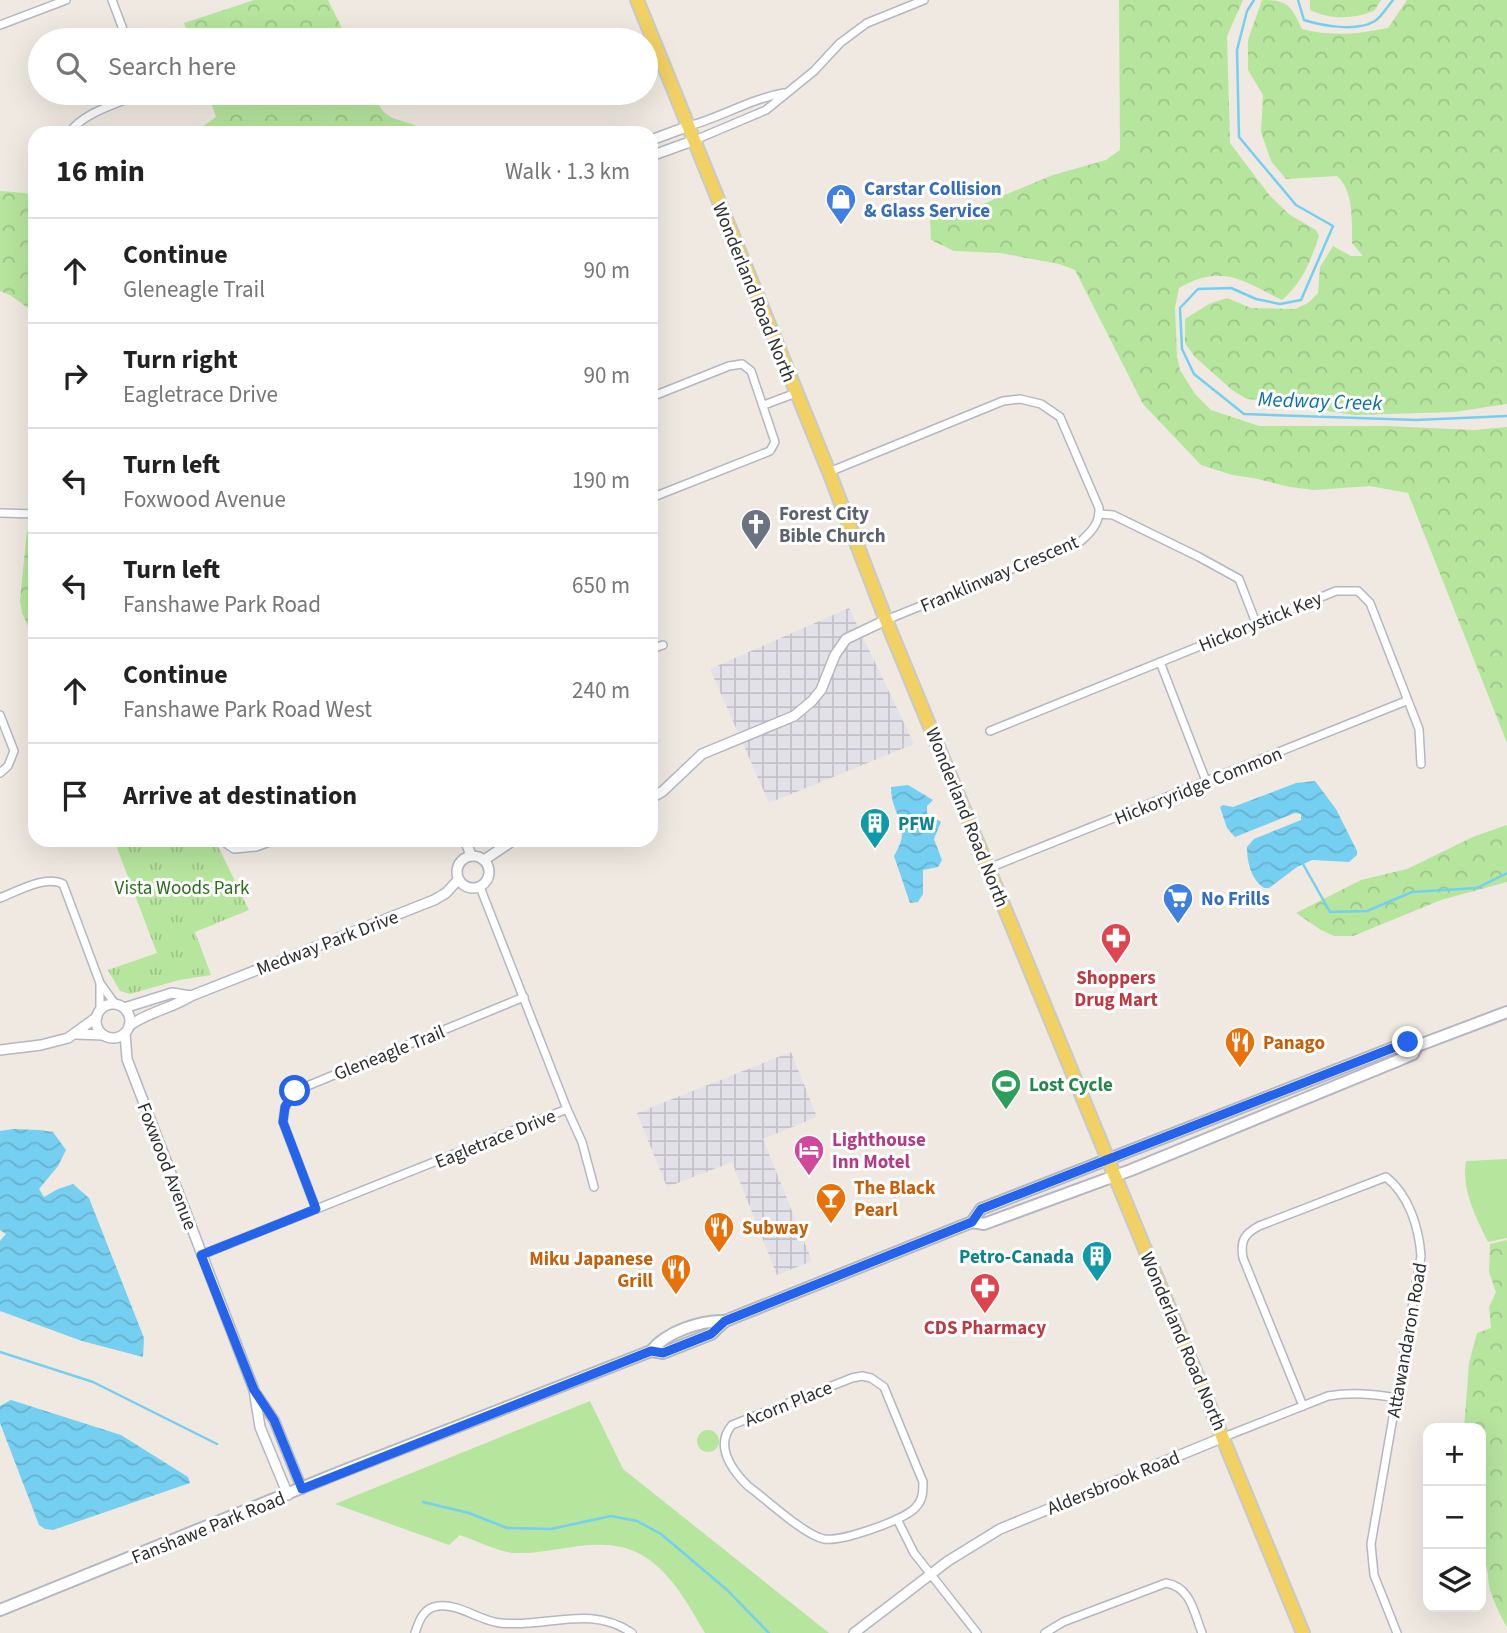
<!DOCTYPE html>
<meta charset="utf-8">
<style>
body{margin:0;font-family:"Source Sans 3",sans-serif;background:#f6f6f6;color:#222}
.controls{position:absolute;right:21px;bottom:21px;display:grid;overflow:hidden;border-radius:14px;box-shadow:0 7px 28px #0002}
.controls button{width:63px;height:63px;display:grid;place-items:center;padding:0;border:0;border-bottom:2px solid #e0e0e0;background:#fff;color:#222;font:35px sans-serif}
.stop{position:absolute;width:21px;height:21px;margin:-16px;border:5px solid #2563eb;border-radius:50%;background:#fff}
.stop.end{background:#2563eb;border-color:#fff;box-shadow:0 2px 7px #0008}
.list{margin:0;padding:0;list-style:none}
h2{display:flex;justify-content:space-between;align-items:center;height:91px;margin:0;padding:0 28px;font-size:30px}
h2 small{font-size:23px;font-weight:400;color:#767676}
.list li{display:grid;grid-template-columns:46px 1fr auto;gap:21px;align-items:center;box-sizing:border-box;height:105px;padding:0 28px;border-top:2px solid #e0e0e0}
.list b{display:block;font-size:26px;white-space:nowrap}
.list p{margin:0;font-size:23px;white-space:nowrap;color:#767676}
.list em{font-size:23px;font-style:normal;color:#767676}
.icon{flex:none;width:38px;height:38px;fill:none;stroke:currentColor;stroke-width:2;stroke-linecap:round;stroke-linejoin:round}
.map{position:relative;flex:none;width:1507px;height:1633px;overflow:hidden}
.search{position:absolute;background:#fff;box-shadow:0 7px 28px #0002;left:28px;top:28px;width:630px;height:77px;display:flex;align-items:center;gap:18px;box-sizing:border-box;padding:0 24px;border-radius:38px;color:#767676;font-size:26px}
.panel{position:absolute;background:#fff;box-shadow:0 7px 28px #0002;left:28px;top:126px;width:630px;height:721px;border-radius:21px}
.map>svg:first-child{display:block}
</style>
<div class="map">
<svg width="1507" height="1633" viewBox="0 0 1507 1633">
<defs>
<pattern id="industrial-grid" width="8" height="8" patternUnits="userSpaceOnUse" patternTransform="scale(1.75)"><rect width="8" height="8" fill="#e3e1e8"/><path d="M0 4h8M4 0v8" fill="none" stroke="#c3c1c7"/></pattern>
<pattern id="forest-crowns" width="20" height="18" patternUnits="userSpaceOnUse" patternTransform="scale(1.75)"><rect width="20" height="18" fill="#b6e59e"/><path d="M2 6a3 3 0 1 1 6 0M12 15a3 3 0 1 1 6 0" fill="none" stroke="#9dc588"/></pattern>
<pattern id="park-tufts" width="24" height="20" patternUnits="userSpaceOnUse" patternTransform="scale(1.75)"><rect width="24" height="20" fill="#b6e59e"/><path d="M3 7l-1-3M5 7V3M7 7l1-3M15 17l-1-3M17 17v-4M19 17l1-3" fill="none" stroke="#9dc588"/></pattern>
<pattern id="water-waves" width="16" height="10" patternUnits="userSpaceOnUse" patternTransform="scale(1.75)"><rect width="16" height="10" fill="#75cff0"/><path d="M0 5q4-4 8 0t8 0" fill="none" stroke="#66b2ce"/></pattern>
</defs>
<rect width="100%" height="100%" fill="#efe9e1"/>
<g fill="url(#industrial-grid)">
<polygon points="849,608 914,744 769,803 710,669"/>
<polygon points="791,1052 817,1117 763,1139 812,1261 777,1275 732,1162 667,1187 637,1113"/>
</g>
<g fill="#b6e59e">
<path d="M1507,1159V1238L1488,1242C1476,1218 1461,1188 1466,1161Z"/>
<path d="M590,1401L623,1469L829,1633H705C682,1594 658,1547 606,1545C576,1543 546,1554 516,1553C500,1553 475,1540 460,1535L449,1545L335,1504Z"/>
<circle cx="708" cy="1441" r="11"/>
</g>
<g fill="url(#forest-crowns)">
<polygon points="254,0 328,0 348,40 190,40 184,23"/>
<path d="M1119,0H1243L1227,36L1230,143L1270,196L1290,215L1316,230L1319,236C1310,262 1303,282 1282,300C1243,281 1222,263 1179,288L1175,308L1177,356L1180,370L1195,394L1211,410L1259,426H1387L1474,430L1507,427V743L1408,493L1370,486L1314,490L1290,487L1253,478L1232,475L1201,465L1143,404L1075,270L1059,264L1000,253L954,251L931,240L930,219L983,204L1053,175L1106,160L1120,150Z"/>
<path d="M1262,0C1289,0 1291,6 1302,29C1333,37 1357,34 1388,28L1407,0H1507V404L1454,412L1355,415L1307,408L1290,403L1247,399L1232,390L1195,357L1185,343V319L1209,304L1227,298L1251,308L1295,309L1308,303L1318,293L1320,267L1333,246L1351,256H1363L1352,243C1352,222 1354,191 1337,176L1286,179L1271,161L1261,132L1263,95L1248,70V40Z"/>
<path d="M1310,0H1381L1374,11C1352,19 1332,20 1310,10Z"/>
<path d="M208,93H373C377,99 379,108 385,113C397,123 412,120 426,133H194L216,117Z"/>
<polygon points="0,191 26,193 35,198 35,313 10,295 0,291"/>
<polygon points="27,531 35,532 35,642 22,613 20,600"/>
<polygon points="1507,825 1507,882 1441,900 1353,936 1334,936 1321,930 1296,913 1361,880 1407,869 1475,836"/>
<path d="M1507,1240V1627C1500,1616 1494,1602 1490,1589C1486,1573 1491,1572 1481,1556V1428H1464L1469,1363L1477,1333L1491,1328L1489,1307L1496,1292L1489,1272L1490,1244Z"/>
</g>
<polygon fill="url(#park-tufts)" points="114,840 215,840 249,910 195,932 211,975 179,980 130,994 120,991 108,970 157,953"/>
<g fill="url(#water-waves)">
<path d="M1315,781L1336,809L1357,851V855L1349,862L1312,860L1297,867L1269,888H1264C1251,879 1247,862 1247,847L1254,839L1301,820V814L1295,813L1235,837L1227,828L1220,807L1223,805L1233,807L1296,783Z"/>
<path d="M908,785L933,800L927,806V813L941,822L934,839L942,860L938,867L923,870V894L918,902L910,903L894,856C914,824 891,818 891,787Z"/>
<polygon points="13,1129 39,1130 53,1132 66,1150 58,1166 39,1189 44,1197 58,1189 73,1184 89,1198 144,1338 143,1357 82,1341 0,1311 0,1241 6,1234 0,1230 0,1131"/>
<polygon points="11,1400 121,1435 188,1477 190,1483 53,1530 45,1529 39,1525 0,1423 0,1406"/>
</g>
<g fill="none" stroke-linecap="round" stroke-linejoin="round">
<g stroke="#75cff0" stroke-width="2.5">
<polyline points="1254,0 1247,11 1237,50 1239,137 1296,205 1333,226 1301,300 1280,304 1256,299 1231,288 1198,289 1180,308 1182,349 1194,374 1244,414 1416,420 1507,416"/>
<path d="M1298,0L1304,20C1323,26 1357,32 1375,21C1381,17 1388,6 1393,0"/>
<polyline points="1303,864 1330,912 1367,911 1412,892 1477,888 1507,873"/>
<polyline points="0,1352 93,1382 217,1444"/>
<polyline points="423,1502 469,1513 507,1528 551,1529 611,1516 637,1521 661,1534 726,1589 769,1633"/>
</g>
<g stroke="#b4b7c1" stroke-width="10">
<g id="minor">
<polyline points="112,0 127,40"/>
<polyline points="0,25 66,0"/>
<path d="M689,126C722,117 750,99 784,93"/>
<path d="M69,133C83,113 112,106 134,96L137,93"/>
<polyline points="695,140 766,110 814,71 840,43 867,23 924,0"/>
<polyline points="651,397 729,366 742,364 751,371 775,442 770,451 651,498"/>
<polyline points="764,405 796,393"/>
<path d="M829,472L1003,401L1020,399L1041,404L1060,417L1099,508C1100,523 1091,532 1081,541L886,620"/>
<polyline points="0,513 35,514"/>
<polyline points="1099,514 1113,515 1199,557 1239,579 1256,623"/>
<polyline points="651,649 663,645"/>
<polyline points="1160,662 1206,781"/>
<polyline points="0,715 14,751 8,766 0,773"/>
<polyline points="990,731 1336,591 1358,591 1370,603 1419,729 1421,764"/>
<polyline points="221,840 234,849 256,847 275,840"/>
<polyline points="989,868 1406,701"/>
<path d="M0,898C18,891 45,875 63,884L100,983L115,1004"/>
<polyline points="100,1010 100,984"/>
<polyline points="567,1109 582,1142 594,1187"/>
<polyline points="316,1209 283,1122 285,1107 295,1091 524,997"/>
<polyline points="201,1255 567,1109 480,887"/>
<path d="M862,1376L871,1378L884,1387L923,1482C923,1491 923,1500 916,1507C905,1520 841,1542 824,1539C804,1535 766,1499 748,1486C732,1470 714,1446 732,1425L852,1378Z"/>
<path d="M1303,1406L1243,1258C1240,1241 1244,1234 1259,1226L1386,1177C1409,1195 1419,1228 1421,1256L1371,1544L1374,1575L1397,1633"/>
<path d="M1224,1437L1328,1396C1352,1392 1373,1394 1397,1398"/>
<polyline points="897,1519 914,1553 977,1633"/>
<path d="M415,1633C419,1621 423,1608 438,1606C458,1603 480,1621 500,1623C547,1628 590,1604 632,1633"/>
<path d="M1045,1633L1063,1622L1166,1583C1191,1587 1194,1613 1202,1633"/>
</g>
</g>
<g stroke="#b4b7c1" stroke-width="12">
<g id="tertiary">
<polyline points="651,140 689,126"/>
<polyline points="651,156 695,140"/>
<polyline points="651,798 663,791 702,754 794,716 812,701 821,690 835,655 846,639 886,620"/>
<polyline points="465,840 471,855"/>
<circle cx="473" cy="872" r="16"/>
<polyline points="484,860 514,840"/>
<circle cx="113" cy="1021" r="17"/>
<polyline points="124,1008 172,993 191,996"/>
<path d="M129,1026C147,1012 171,1009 191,996L434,900L446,893L458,880"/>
<polyline points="125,1033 127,1059 254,1390 260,1427 288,1495"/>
<polyline points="76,1034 103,1035"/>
<polyline points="0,1050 41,1045 68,1038 97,1017"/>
<polyline points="257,1395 274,1420 302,1489"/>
<polyline points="854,1633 948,1561 1000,1529 1224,1437"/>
</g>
</g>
<g stroke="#b4b7c1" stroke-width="14">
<g id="secondary">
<polyline points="972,1222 984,1224 1131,1170 1399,1060 1413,1054 1417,1046 1507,1012"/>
<path d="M651,1351C666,1332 701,1320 725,1321"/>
<polyline points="0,1610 338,1473 651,1351 663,1353 711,1334 725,1321 972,1222 981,1209 1408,1042 1417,1046"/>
</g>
</g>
<g stroke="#c9c9c9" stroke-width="16">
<polyline id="primary" points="637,0 829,472 886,620 1303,1633"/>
</g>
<use href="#minor" stroke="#fff" stroke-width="7"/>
<use href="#tertiary" stroke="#fff" stroke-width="9"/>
<use href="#secondary" stroke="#fff" stroke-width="10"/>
<use href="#primary" stroke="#f2d163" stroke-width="12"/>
</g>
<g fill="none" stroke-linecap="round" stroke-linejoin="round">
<polyline stroke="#2563eb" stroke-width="9" points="295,1091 285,1107 283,1122 316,1209 201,1255 254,1390 274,1420 302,1489 651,1351 663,1353 711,1334 725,1321 972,1222 981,1209 1408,1042"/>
</g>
<defs>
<g id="shop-pin" transform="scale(1.575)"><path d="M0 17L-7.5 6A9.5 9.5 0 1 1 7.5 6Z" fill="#3f7fe0" stroke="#fff"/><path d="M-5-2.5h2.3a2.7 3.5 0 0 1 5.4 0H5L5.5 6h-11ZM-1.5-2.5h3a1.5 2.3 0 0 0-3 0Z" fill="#fff"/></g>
<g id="church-pin" transform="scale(1.575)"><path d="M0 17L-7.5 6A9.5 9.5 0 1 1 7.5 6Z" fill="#6b7280" stroke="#fff"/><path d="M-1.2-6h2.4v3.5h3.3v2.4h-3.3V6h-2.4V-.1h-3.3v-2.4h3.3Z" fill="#fff"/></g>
<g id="building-pin" transform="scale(1.575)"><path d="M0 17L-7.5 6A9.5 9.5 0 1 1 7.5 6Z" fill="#0f9aa8" stroke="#fff"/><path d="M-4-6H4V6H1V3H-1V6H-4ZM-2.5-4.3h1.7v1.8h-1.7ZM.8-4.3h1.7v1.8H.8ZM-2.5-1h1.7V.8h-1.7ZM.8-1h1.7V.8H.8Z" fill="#fff"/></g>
<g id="supermarket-pin" transform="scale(1.575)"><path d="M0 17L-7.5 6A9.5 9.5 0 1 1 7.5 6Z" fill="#3f7fe0" stroke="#fff"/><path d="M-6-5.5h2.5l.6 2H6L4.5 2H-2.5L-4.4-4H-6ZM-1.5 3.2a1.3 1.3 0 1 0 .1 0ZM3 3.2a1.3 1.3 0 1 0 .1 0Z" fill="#fff"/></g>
<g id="pharmacy-pin" transform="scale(1.575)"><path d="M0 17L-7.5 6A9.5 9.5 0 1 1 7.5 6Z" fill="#e0444e" stroke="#fff"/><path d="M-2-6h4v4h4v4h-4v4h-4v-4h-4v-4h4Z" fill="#fff"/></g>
<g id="restaurant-pin" transform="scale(1.575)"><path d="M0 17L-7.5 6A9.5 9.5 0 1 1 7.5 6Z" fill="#e8710a" stroke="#fff"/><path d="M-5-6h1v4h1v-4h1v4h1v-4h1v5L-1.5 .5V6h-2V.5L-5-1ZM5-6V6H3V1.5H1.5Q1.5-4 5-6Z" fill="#fff"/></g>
<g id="stadium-pin" transform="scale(1.575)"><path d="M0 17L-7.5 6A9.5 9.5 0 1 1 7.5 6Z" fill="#2e9e5b" stroke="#fff"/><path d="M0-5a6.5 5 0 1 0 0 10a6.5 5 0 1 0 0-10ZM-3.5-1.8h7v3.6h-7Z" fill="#fff"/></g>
<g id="hotel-pin" transform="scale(1.575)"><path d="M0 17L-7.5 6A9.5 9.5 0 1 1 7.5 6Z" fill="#d1479c" stroke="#fff"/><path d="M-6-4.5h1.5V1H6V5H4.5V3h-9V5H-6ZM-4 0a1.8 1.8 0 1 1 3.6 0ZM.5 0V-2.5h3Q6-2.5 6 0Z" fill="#fff"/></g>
<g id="bar-pin" transform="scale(1.575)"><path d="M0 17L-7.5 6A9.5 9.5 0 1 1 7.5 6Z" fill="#e8710a" stroke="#fff"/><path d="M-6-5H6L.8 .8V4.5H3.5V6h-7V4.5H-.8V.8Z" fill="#fff"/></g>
</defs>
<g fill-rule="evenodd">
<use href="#shop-pin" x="841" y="199"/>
<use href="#church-pin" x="756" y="524"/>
<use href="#building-pin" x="875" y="823"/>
<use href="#supermarket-pin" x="1178" y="898"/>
<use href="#pharmacy-pin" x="1116" y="938"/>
<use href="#restaurant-pin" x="1240" y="1042"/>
<use href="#stadium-pin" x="1006" y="1084"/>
<use href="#hotel-pin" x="809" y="1150"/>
<use href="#bar-pin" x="831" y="1198"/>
<use href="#restaurant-pin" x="719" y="1227"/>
<use href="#building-pin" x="1097" y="1256"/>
<use href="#restaurant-pin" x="676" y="1269"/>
<use href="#pharmacy-pin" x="985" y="1288"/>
</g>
<g text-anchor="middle" stroke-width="6" stroke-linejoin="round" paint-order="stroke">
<g font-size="19" font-weight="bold" fill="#366cbe" stroke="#fff" text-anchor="start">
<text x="864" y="195">Carstar Collision<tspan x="864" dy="22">&amp; Glass Service</tspan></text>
<text x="1201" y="905">No Frills</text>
</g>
<g font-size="19" fill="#2e2e2e" stroke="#fff">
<text transform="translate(755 292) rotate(68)" y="7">Wonderland Road North</text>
<text transform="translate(999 573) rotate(-23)" y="7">Franklinway Crescent</text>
<text transform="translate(1260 621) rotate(-22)" y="7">Hickorystick Key</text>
<text transform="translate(1198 785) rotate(-22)" y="7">Hickoryridge Common</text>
<text transform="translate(968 817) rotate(68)" y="7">Wonderland Road North</text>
<text transform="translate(327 942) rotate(-21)" y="7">Medway Park Drive</text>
<text transform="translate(389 1052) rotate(-22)" y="7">Gleneagle Trail</text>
<text transform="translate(495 1138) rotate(-22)" y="7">Eagletrace Drive</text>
<text transform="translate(168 1166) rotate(69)" y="7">Foxwood Avenue</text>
<text transform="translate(1406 1340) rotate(-80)" y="7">Attawandaron Road</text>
<text transform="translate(1184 1341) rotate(67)" y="7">Wonderland Road North</text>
<text transform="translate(788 1403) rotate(-22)" y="7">Acorn Place</text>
<text transform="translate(1113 1482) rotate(-22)" y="7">Aldersbrook Road</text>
<text transform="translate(208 1527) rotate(-22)" y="7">Fanshawe Park Road</text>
</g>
<g font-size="19" font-weight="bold" fill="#5b616d" stroke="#fff" text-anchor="start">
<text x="779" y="520">Forest City<tspan x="779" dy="22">Bible Church</tspan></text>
</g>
<g font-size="19" font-weight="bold" fill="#0d838f" stroke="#fff" text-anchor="start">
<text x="898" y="830">PFW</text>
<text x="1074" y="1263" text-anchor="end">Petro-Canada</text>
</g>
<g font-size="19" fill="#2c6e1b" stroke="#fff">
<text x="182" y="894">Vista Woods Park</text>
</g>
<g font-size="19" font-weight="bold" fill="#be3a42" stroke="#fff">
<text x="1116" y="984">Shoppers<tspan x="1116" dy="22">Drug Mart</tspan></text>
<text x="985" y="1334">CDS Pharmacy</text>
</g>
<g font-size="19" font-weight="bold" fill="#c56008" stroke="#fff" text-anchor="start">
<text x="1263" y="1049">Panago</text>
<text x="854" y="1194">The Black<tspan x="854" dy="22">Pearl</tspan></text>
<text x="742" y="1234">Subway</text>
<text x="653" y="1265" text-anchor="end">Miku Japanese<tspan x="653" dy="22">Grill</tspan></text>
</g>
<g font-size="19" font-weight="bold" fill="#27864d" stroke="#fff" text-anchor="start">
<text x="1029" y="1091">Lost Cycle</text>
</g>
<g font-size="19" font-weight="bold" fill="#b23c85" stroke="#fff" text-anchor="start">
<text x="832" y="1146">Lighthouse<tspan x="832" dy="22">Inn Motel</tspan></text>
</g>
<g font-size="21" font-style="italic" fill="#0d6fa3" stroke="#fff">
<text transform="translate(1320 401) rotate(2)" y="7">Medway Creek</text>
</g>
</g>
</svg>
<div class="controls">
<button>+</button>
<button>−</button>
<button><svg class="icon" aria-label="layers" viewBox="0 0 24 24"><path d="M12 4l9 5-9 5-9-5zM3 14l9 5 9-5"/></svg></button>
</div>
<div class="stop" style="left:295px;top:1091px"></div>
<div class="stop end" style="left:1408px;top:1042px"></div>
<div class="search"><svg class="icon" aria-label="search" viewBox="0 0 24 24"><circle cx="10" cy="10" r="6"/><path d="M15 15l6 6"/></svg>Search here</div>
<section class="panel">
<h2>16 min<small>Walk · 1.3 km</small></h2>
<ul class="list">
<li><svg class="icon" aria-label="ahead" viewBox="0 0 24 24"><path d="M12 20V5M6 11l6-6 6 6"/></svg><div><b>Continue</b><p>Gleneagle Trail</p></div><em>90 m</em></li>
<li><svg class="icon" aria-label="right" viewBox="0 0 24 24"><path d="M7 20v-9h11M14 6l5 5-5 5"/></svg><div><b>Turn right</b><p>Eagletrace Drive</p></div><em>90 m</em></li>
<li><svg class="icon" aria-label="left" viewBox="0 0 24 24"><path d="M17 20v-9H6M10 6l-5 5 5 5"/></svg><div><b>Turn left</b><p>Foxwood Avenue</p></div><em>190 m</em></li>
<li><svg class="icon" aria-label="left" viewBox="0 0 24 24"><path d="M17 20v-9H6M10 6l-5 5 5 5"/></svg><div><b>Turn left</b><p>Fanshawe Park Road</p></div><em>650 m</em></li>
<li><svg class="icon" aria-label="ahead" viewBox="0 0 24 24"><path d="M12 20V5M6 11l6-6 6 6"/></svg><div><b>Continue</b><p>Fanshawe Park Road West</p></div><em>240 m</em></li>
<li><svg class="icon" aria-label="arrive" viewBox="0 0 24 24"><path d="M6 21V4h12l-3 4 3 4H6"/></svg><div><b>Arrive at destination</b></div></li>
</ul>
</section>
</div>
